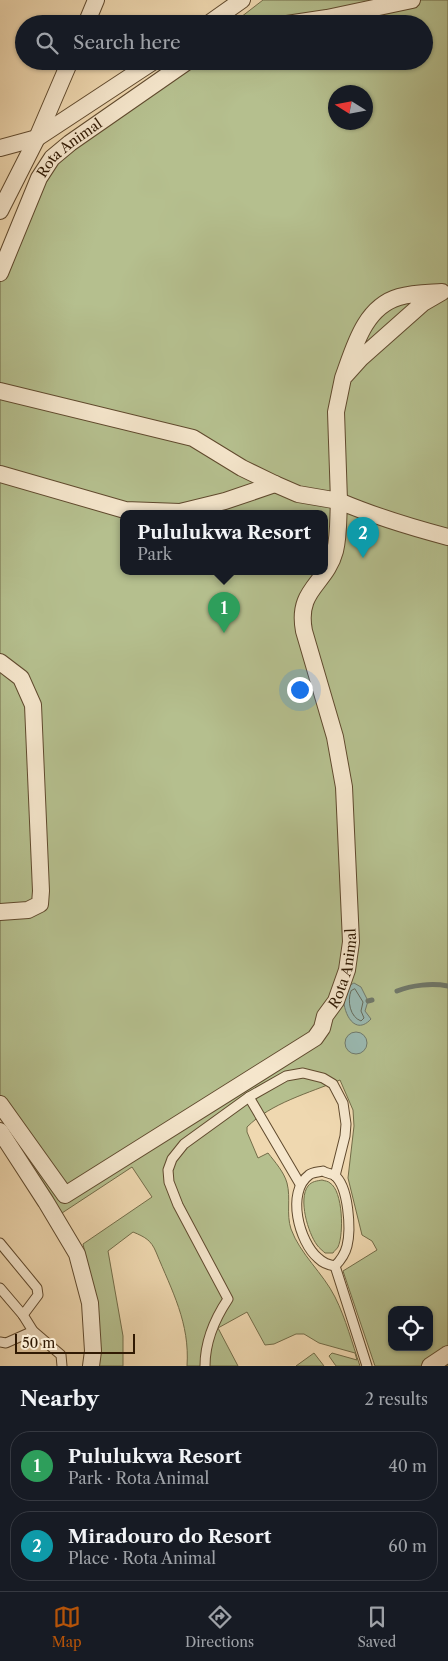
<!DOCTYPE html>
<meta charset="utf-8">
<style>
body{margin:0;font-family:"Libre Caslon Text",serif;background:#20242c;color:#f1f3f6}
.controls{position:absolute;right:15px;bottom:15px;display:grid;overflow:hidden;border-radius:10px;box-shadow:0 1px 4px #0004}
.controls button{width:45px;height:45px;display:grid;place-items:center;padding:0;border:0;border-bottom:1px solid #363941;background:#171b24;color:#f1f3f6;font:25px sans-serif}
.compass{position:absolute;left:328px;top:85px;width:45px;height:45px;border-radius:50%;background:#171b24;box-shadow:0 1px 4px #0004;rotate:281deg}
.scale{position:absolute;left:15px;bottom:12px;width:120px;box-sizing:border-box;padding-left:5px;border:2px solid #311a03;border-top:0;font-size:14px;line-height:18px;white-space:nowrap;color:#311a03;-webkit-text-stroke:4px #f5e6cc;paint-order:stroke}
.you{position:absolute;left:299px;top:689px;width:18px;height:18px;margin:-12px;border:4px solid #fff;border-radius:50%;background:#1a73e8;box-shadow:0 0 0 8px #1a73e833}
.badge{display:grid;place-items:center;width:32px;height:32px;border-radius:50%;background:#b45309;color:#fff;font-size:16px;font-weight:700}
.pin{position:absolute;translate:-50% -41px;filter:drop-shadow(0 1px 2px #0008)}
.pin::after{content:'';position:absolute;top:26px;width:18px;height:15px;background:inherit;clip-path:polygon(0 0,100% 0,50% 100%)}
.popup{position:absolute;left:120px;top:510px;width:208px;height:65px;box-sizing:border-box;display:grid;place-content:center;border-radius:10px;background:#171b24;filter:drop-shadow(0 1px 4px #0005);font-size:16px;white-space:nowrap;color:#9ea1a6}
.popup b{font-size:19px;color:#f1f3f6}
.popup::after{content:'';position:absolute;left:50%;top:100%;margin-left:-10px;border:10px solid transparent;border-top-color:#171b24}
.list{margin:0;padding:0;list-style:none}
h2{display:flex;justify-content:space-between;align-items:center;height:65px;margin:0;padding:0 20px;font-size:21px}
h2 small{font-size:16px;font-weight:400;color:#9ea1a6}
.list li{display:grid;grid-template-columns:32px 1fr auto;gap:15px;align-items:center;box-sizing:border-box;height:70px;margin:0 10px 10px;padding:0 10px;border:1px solid #363941;border-radius:20px}
.list b{display:block;font-size:19px;white-space:nowrap}
.list p{margin:0;font-size:16px;white-space:nowrap;color:#9ea1a6}
.list em{font-size:16px;font-style:normal;color:#9ea1a6}
.icon{flex:none;width:28px;height:28px;fill:none;stroke:currentColor;stroke-width:2;stroke-linecap:round;stroke-linejoin:round}
.map{position:relative;flex:none;width:448px;height:1366px;overflow:hidden}
.search{position:absolute;background:#171b24;box-shadow:0 1px 4px #0004;left:15px;right:15px;top:15px;height:55px;display:flex;align-items:center;gap:12px;box-sizing:border-box;padding:0 18px;border-radius:28px;color:#9ea1a6;font-size:19px}
.sheet{height:225px;background:#171b24}
nav{display:flex;justify-content:space-around;align-items:center;box-sizing:border-box;height:70px;border-top:1px solid #363941;background:#171b24;font-size:14px;color:#9ea1a6}
nav a{display:grid;justify-items:center;gap:2px}
nav .on{color:#b45309}
.map>svg:first-child{display:block}
</style>
<div class="map">
<svg width="448" height="1366" viewBox="0 0 448 1366">
<rect width="100%" height="100%" fill="#efd8b0"/>
<filter id="stains"><feTurbulence type="fractalNoise" baseFrequency=".004" numOctaves="4"/><feColorMatrix values="0 0 0 0 .2 0 0 0 0 .09 0 0 0 0 .02 0 0 0 .5 -.17"/></filter>
<radialGradient id="worn" r=".72"><stop offset=".6" stop-color="#630" stop-opacity="0"/><stop offset="1" stop-color="#630" stop-opacity=".3"/></radialGradient>
<g fill="#b5bf8e" stroke="#736c48" fill-rule="evenodd">
<path d="M263,0H448V1366H375L343,1271L377,1250L372,1241L362,1235L348,1178L354,1126L353,1110L340,1080C309,1093 271,1103 247,1127V1132L258,1158L268,1153C275,1162 284,1172 287,1183C291,1198 286,1214 291,1229C300,1254 323,1273 335,1297C346,1319 352,1343 360,1366H336L329,1356L332,1353L357,1360L355,1353L319,1343L304,1334H296L274,1344L265,1345L247,1312L218,1328L238,1366H187C190,1323 172,1291 156,1252C151,1240 145,1237 133,1232L108,1251L123,1336V1366H99L101,1351L95,1296L83,1244L152,1197L132,1167L62,1213L0,1115V257L28,186L178,61H424V24H232ZM336,92H366V122H336ZM124,514H324V572H124ZM392,1310H429V1347H392Z"/>
<path d="M322,1180C325,1181 328,1181 330,1183C343,1191 344,1234 338,1247C336,1250 334,1251 333,1253H325C323,1251 319,1248 317,1245C308,1233 298,1199 308,1186C312,1181 317,1181 322,1180Z"/>
<polygon points="314,1353 324,1366 296,1366"/>
</g>
<g fill="#9ab9b1" stroke="#70796b">
<path d="M354,983L361,987L368,1001L365,1011L371,1019C351,1041 337,999 347,987C348,986 354,983 354,983Z"/>
<circle cx="356" cy="1043" r="11"/>
</g>
<g fill="none" stroke-linecap="round" stroke-linejoin="round">
<path stroke="#666a5a" stroke-width="1" d="M355,989L363,1002L361,1011L364,1018L361,1021C350,1017 347,1001 351,991Z"/>
<g stroke="#70796b" stroke-width="5">
<path d="M397,991C412,985 432,983 448,986"/>
<polyline points="368,1001 372,1000"/>
</g>
<g stroke="#604a2e" stroke-width="11">
<g id="service">
<polyline points="249,1097 300,1184"/>
<path d="M323,1171C326,1173 332,1174 334,1175C349,1186 351,1230 347,1246C345,1254 341,1260 335,1266C328,1265 323,1263 318,1258C299,1242 286,1192 309,1175C312,1172 319,1172 323,1171Z"/>
<polyline points="0,1243 37,1288 38,1295 23,1315"/>
<polyline points="335,1266 367,1366"/>
<polyline points="0,1288 23,1315 33,1331 61,1355 62,1366"/>
<polyline points="0,1342 6,1343 33,1331"/>
<path d="M205,1366C205,1341 214,1320 228,1299L178,1205L169,1182L168,1170L172,1159L184,1144L249,1097L286,1076L303,1073L323,1078L333,1084L343,1103L346,1124L345,1136L335,1176"/>
</g>
</g>
<g stroke="#604a2e" stroke-width="18">
<g id="minor">
<polyline points="86,24 96,0"/>
<polyline points="208,24 242,0"/>
<polyline points="287,24 327,18 412,0"/>
<polyline points="0,148 37,138 154,61"/>
<polyline points="0,211 37,138 70,61"/>
<path id="s1" d="M0,273L39,178L52,158L70,143L188,61"/>
<path d="M0,391L193,438L242,468L275,484L298,494L339,501L336,412L343,378L361,358L423,303L442,292C428,293 413,293 399,297C364,307 354,348 343,378"/>
<polyline points="0,474 125,510 180,512 225,501 275,484"/>
<polyline points="0,662 21,678 33,705 41,891 40,904 28,910 0,912"/>
<path id="s2" d="M0,1104L65,1195L315,1038L322,1028L325,1016L336,1001L347,970L351,942L344,787L335,737L304,631C296,589 326,585 335,551C339,535 338,517 339,501C374,516 410,527 448,537"/>
<polyline points="0,1131 46,1202 77,1254 90,1303 93,1351 91,1366"/>
<polyline points="430,1366 448,1354"/>
</g>
</g>
<use href="#service" stroke="#f5e6cc" stroke-width="9"/>
<use href="#minor" stroke="#f5e6cc" stroke-width="16"/>
</g>
<g text-anchor="middle" stroke-width="4" stroke-linejoin="round" paint-order="stroke">
<g font-size="14" fill="#311a03" stroke="#f5e6cc">
<text dy="5" stroke="none"><textPath href="#s1" startOffset="146">Rota Animal</textPath></text>
<text dy="5" stroke="none"><textPath href="#s2" startOffset="484">Rota Animal</textPath></text>
</g>
</g>
<rect width="100%" height="100%" filter="url(#stains)"/>
<rect width="100%" height="100%" fill="url(#worn)"/>
</svg>
<div class="controls">
<button><svg class="icon" aria-label="locate" viewBox="0 0 24 24"><circle cx="12" cy="12" r="6"/><path d="M12 2v4M12 18v4M2 12h4M18 12h4"/></svg></button>
</div>
<svg class="compass" viewBox="-18 -18 36 36"><path d="M0-13l5 13h-10z" fill="#e53935"/><path d="M0 13l5-13h-10z" fill="#9ea1a6"/></svg>
<div class="scale">50 m</div>
<div class="you"></div>
<div class="pin badge" style="left:224px;top:633px;background:#2e9e5b">1</div>
<div class="popup"><b>Pululukwa Resort</b>Park</div>
<div class="pin badge" style="left:363px;top:558px;background:#0f9aa8">2</div>
<div class="search"><svg class="icon" aria-label="search" viewBox="0 0 24 24"><circle cx="10" cy="10" r="6"/><path d="M15 15l6 6"/></svg>Search here</div>
</div>
<section class="sheet">
<h2>Nearby<small>2 results</small></h2>
<ul class="list">
<li><span class="badge" style="background:#2e9e5b">1</span><div><b>Pululukwa Resort</b><p>Park · Rota Animal</p></div><em>40 m</em></li>
<li><span class="badge" style="background:#0f9aa8">2</span><div><b>Miradouro do Resort</b><p>Place · Rota Animal</p></div><em>60 m</em></li>
</ul>
</section>
<nav>
<a class="on"><svg class="icon" aria-label="map" viewBox="0 0 24 24"><path d="M3 6l6-2 6 2 6-2v14l-6 2-6-2-6 2zM9 4v14M15 6v14"/></svg>Map</a>
<a><svg class="icon" aria-label="directions" viewBox="0 0 24 24"><path d="M12 3l9 9-9 9-9-9zM9 14v-3h6M13 9l2 2-2 2"/></svg>Directions</a>
<a><svg class="icon" aria-label="saved" viewBox="0 0 24 24"><path d="M7 4h10v16l-5-4-5 4z"/></svg>Saved</a>
</nav>
